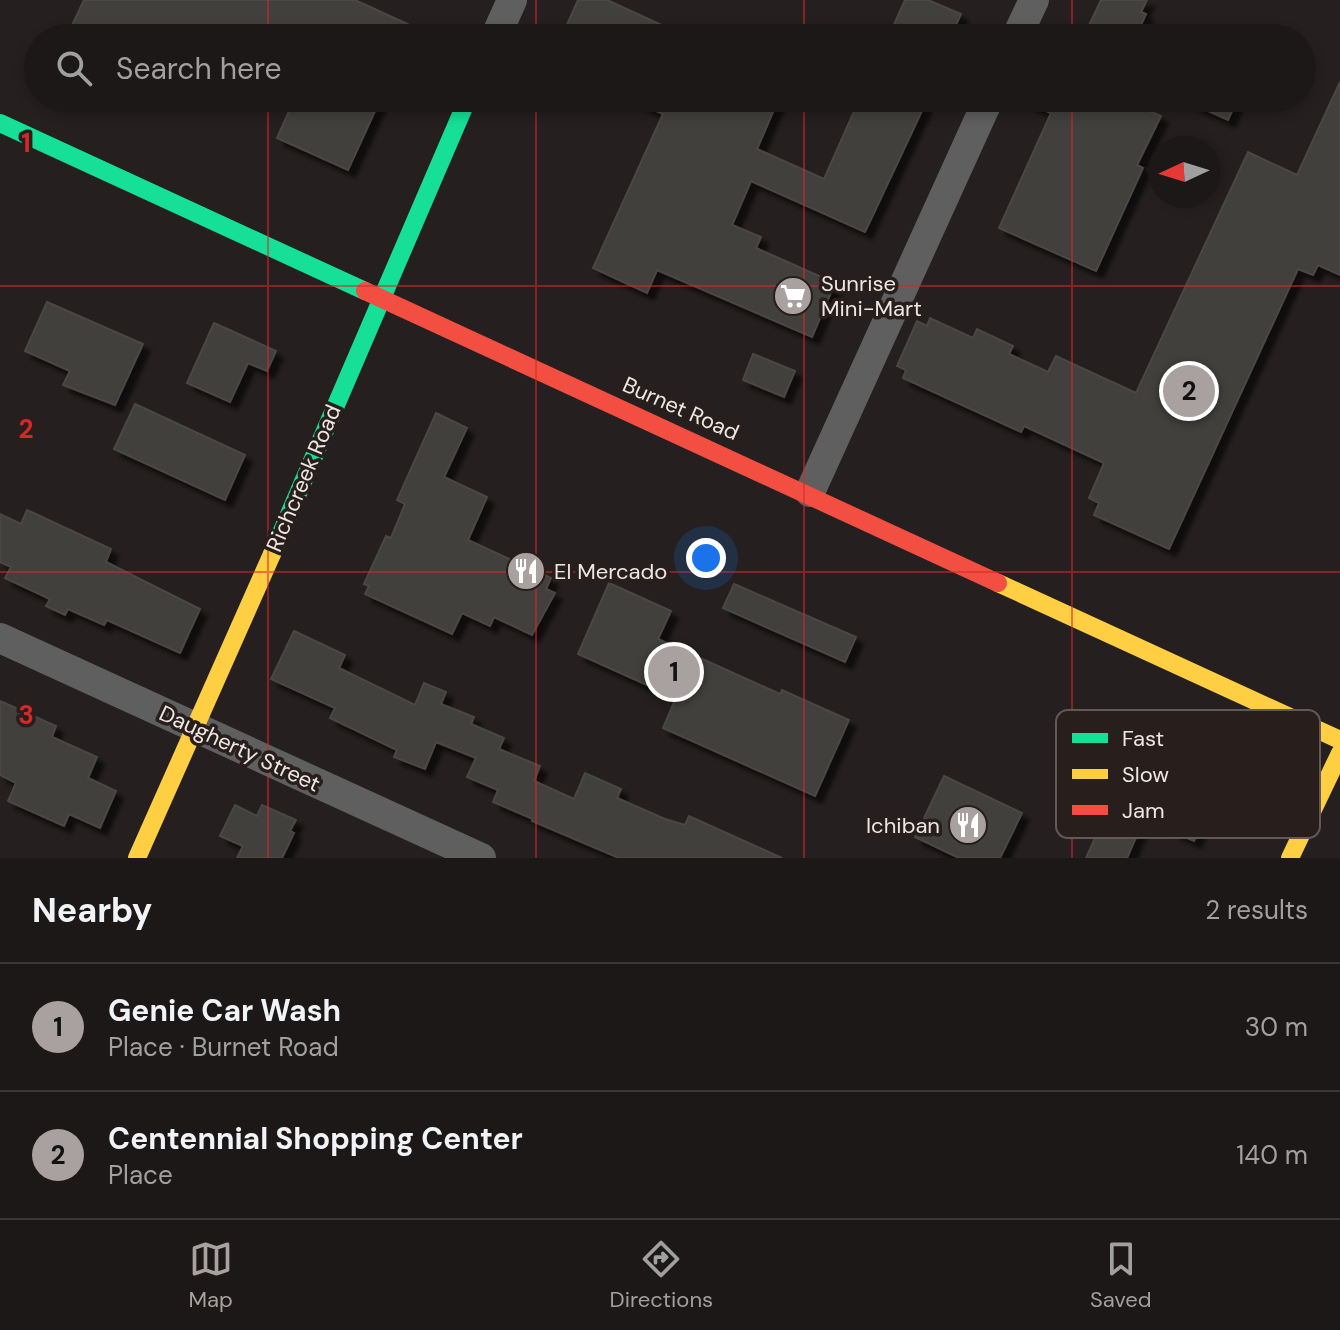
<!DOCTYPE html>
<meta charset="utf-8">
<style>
body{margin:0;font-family:"DM Sans",sans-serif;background:#292524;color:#f1f3f6}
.compass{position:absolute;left:1148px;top:136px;width:72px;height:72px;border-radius:50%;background:#1c1817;box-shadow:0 4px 12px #0003;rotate:266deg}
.you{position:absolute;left:706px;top:558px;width:28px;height:28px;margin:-20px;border:6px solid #fff;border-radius:50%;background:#1a73e8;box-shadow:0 0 0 12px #1a73e833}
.badge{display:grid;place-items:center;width:52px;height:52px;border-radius:50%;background:#a8a1a0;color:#111;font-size:26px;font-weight:700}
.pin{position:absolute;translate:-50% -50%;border:4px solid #fff;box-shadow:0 2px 8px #0006}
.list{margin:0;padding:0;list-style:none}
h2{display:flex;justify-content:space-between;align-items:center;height:104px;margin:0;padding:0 32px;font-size:34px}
h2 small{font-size:26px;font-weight:400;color:#a0a0a1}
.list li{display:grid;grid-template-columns:52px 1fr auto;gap:24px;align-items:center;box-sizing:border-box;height:128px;padding:0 32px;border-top:2px solid #3a3736}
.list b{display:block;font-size:30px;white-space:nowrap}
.list p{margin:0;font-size:26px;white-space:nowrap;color:#a0a0a1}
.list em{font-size:26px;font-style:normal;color:#a0a0a1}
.icon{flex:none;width:44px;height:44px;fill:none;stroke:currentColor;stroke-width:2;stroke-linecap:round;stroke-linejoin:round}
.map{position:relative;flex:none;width:1340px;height:858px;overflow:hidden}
.search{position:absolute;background:#1c1817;box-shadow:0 4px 12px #0003;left:24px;right:24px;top:24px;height:88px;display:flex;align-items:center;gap:20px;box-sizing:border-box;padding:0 28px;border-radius:44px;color:#a0a0a1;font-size:30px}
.sheet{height:360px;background:#1c1817}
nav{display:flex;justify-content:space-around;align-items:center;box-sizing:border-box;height:112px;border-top:2px solid #3a3736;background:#1c1817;font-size:22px;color:#a0a0a1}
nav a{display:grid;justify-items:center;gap:4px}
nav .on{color:#a8a1a0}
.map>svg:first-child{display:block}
</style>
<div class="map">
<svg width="1340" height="858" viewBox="0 0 1340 858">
<defs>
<filter id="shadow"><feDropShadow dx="7" dy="7" stdDeviation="2" flood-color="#0009"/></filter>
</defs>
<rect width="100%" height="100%" fill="#25201f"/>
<g fill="#433f3e" stroke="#4b4645" stroke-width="2" filter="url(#shadow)">
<polygon points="84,0 355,0 438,38 66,38"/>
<polygon points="578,0 607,0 690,38 561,38"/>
<polygon points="905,0 928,0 961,14 951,36 938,30 935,38 888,38"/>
<polygon points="1101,0 1147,0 1141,12 1146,14 1135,38 1083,38"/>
<polygon points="1340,82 1340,275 1318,265 1313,275 1298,269 1169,549 1094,515 1099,503 1089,498 1104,463 1024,426 1021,432 903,378 906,370 897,366 917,321 927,326 930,318 973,338 977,329 1013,346 1009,354 1048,372 1056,356 1136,393 1248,152 1297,175"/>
<polygon points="295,98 381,98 348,170 277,138"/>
<polygon points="628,98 779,98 757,149 824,179 860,98 928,98 865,232 751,181 732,225 761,237 756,248 835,283 812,337 657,270 647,293 593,268 663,114"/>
<polygon points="1016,98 1118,98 1161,116 1137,165 1143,168 1096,271 999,228 1051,113"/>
<polygon points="1180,98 1238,98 1228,120"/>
<polygon points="47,302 143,344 115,405 63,385 70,371 25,351"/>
<polygon points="214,323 276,351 267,371 248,363 230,402 187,383"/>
<polygon points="753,354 795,371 784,397 743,380"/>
<polygon points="135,404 245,455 225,500 114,449"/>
<polygon points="436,413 467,428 444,477 487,497 468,540 551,578 546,589 555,593 532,635 494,617 490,626 462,613 452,634 365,594 369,586 364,584 386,536 391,538 405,504 397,500"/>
<polygon points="27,510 111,549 106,562 200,609 180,653 107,620 104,625 68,609 65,615 46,606 50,599 5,578 11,567 0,562 0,514 21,524"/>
<polygon points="609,583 671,611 658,639 780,694 782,690 849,720 815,796 663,728 676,698 578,654"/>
<polygon points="734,584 856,637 845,662 723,608"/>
<polygon points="294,631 345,655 339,668 415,705 424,683 446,692 441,704 474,717 471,724 504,738 499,749 540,766 534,781 574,799 585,773 621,789 617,798 665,819 685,825 689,816 782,858 619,858 532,821 533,819 493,802 498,790 467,777 476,758 436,742 425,769 394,757 397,750 330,718 335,708 271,679"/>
<polygon points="0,701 56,726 52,737 97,757 88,778 116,791 100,828 69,814 64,826 8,801 16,783 0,775"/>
<polygon points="1085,717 1131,740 1127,747 1183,772 1185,766 1221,782 1194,841 1144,819 1127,858 1086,858 1118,787 1063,760"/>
<polygon points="944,776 1022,813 1000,858 959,858 915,837"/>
<polygon points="235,805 257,816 262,805 296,820 290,831 294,833 282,858 237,858 243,846 220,836"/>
</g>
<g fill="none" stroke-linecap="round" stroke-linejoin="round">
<g stroke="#5f5f60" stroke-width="30">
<polyline points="495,38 512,0"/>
<polyline points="1016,38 1034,0"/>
<polyline points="810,492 989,98"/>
<polyline points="0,638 481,858"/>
</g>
<g stroke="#16e098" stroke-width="18">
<polyline points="0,123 365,291"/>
<polyline points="272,554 468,98"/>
</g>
<g stroke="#ffcf43" stroke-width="18">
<polyline points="998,583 1340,740"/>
<polyline points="137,858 272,554"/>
<polyline points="1290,858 1340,753"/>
</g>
<polyline stroke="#f24e42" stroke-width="18" points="365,291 998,583"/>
</g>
<path fill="none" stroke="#d62828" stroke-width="2" stroke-opacity="0.55" d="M268,0V38M536,0V38M804,0V38M1072,0V38M268,98V858M536,98V858M804,98V858M1072,98V858M0,286H1340M0,572H1340"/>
<defs>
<g id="supermarket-disc" transform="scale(2)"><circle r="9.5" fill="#a8a1a0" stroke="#281e1c"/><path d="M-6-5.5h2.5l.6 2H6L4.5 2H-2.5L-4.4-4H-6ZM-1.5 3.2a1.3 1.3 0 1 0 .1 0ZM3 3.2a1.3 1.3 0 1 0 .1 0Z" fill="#fff"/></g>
<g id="restaurant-disc" transform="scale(2)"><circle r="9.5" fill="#a8a1a0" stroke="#281e1c"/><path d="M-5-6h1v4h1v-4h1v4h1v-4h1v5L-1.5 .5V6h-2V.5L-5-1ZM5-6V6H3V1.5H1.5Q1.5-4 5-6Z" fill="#fff"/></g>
</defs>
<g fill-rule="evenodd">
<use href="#supermarket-disc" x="793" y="296"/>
<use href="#restaurant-disc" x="526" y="571"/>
<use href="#restaurant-disc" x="968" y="825"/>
</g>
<g text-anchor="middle" stroke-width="7" stroke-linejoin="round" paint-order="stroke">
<g font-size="22" fill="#eee6e5" stroke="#281e1c" text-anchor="start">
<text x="821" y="291">Sunrise<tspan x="821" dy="25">Mini-Mart</tspan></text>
<text x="554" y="579">El Mercado</text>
<text x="940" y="833" text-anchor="end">Ichiban</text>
</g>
<g font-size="22" fill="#eee6e5" stroke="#281e1c">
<text transform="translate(681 408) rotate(24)" y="8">Burnet Road</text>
<text transform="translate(303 478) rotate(-67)" y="8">Richcreek Road</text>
<text transform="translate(240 748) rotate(25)" y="8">Daugherty Street</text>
</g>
</g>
<rect x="1056" y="710" width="264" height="128" rx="12" fill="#281e1c" stroke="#635a58" stroke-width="2"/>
<rect x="1072" y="733" width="36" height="10" fill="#16e098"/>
<rect x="1072" y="769" width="36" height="10" fill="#ffcf43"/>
<rect x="1072" y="805" width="36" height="10" fill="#f24e42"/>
<g font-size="22" fill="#eee6e5">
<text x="1122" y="746">Fast</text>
<text x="1122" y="782">Slow</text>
<text x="1122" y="818">Jam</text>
</g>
<g font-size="26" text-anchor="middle" font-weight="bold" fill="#d62828" stroke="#281e1c" stroke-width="7" stroke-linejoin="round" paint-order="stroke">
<text x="26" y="152">1</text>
<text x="26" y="438">2</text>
<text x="26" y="724">3</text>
</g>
</svg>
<svg class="compass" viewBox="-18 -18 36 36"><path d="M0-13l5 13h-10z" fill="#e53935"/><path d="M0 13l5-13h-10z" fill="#a0a0a1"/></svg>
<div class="you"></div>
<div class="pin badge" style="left:674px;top:672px">1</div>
<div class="pin badge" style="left:1189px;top:391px">2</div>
<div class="search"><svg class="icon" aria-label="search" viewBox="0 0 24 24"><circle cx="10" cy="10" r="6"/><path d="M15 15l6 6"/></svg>Search here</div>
</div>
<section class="sheet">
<h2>Nearby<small>2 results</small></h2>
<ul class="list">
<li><span class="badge">1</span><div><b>Genie Car Wash</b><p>Place · Burnet Road</p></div><em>30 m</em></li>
<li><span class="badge">2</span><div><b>Centennial Shopping Center</b><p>Place</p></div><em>140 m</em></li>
</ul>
</section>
<nav>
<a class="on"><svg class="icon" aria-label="map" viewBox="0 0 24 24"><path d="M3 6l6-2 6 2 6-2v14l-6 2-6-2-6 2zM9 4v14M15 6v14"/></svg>Map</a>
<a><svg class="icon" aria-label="directions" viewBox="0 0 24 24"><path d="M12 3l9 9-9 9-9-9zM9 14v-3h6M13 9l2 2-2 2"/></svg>Directions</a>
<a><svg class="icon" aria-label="saved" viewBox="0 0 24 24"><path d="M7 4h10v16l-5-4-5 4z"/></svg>Saved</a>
</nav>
